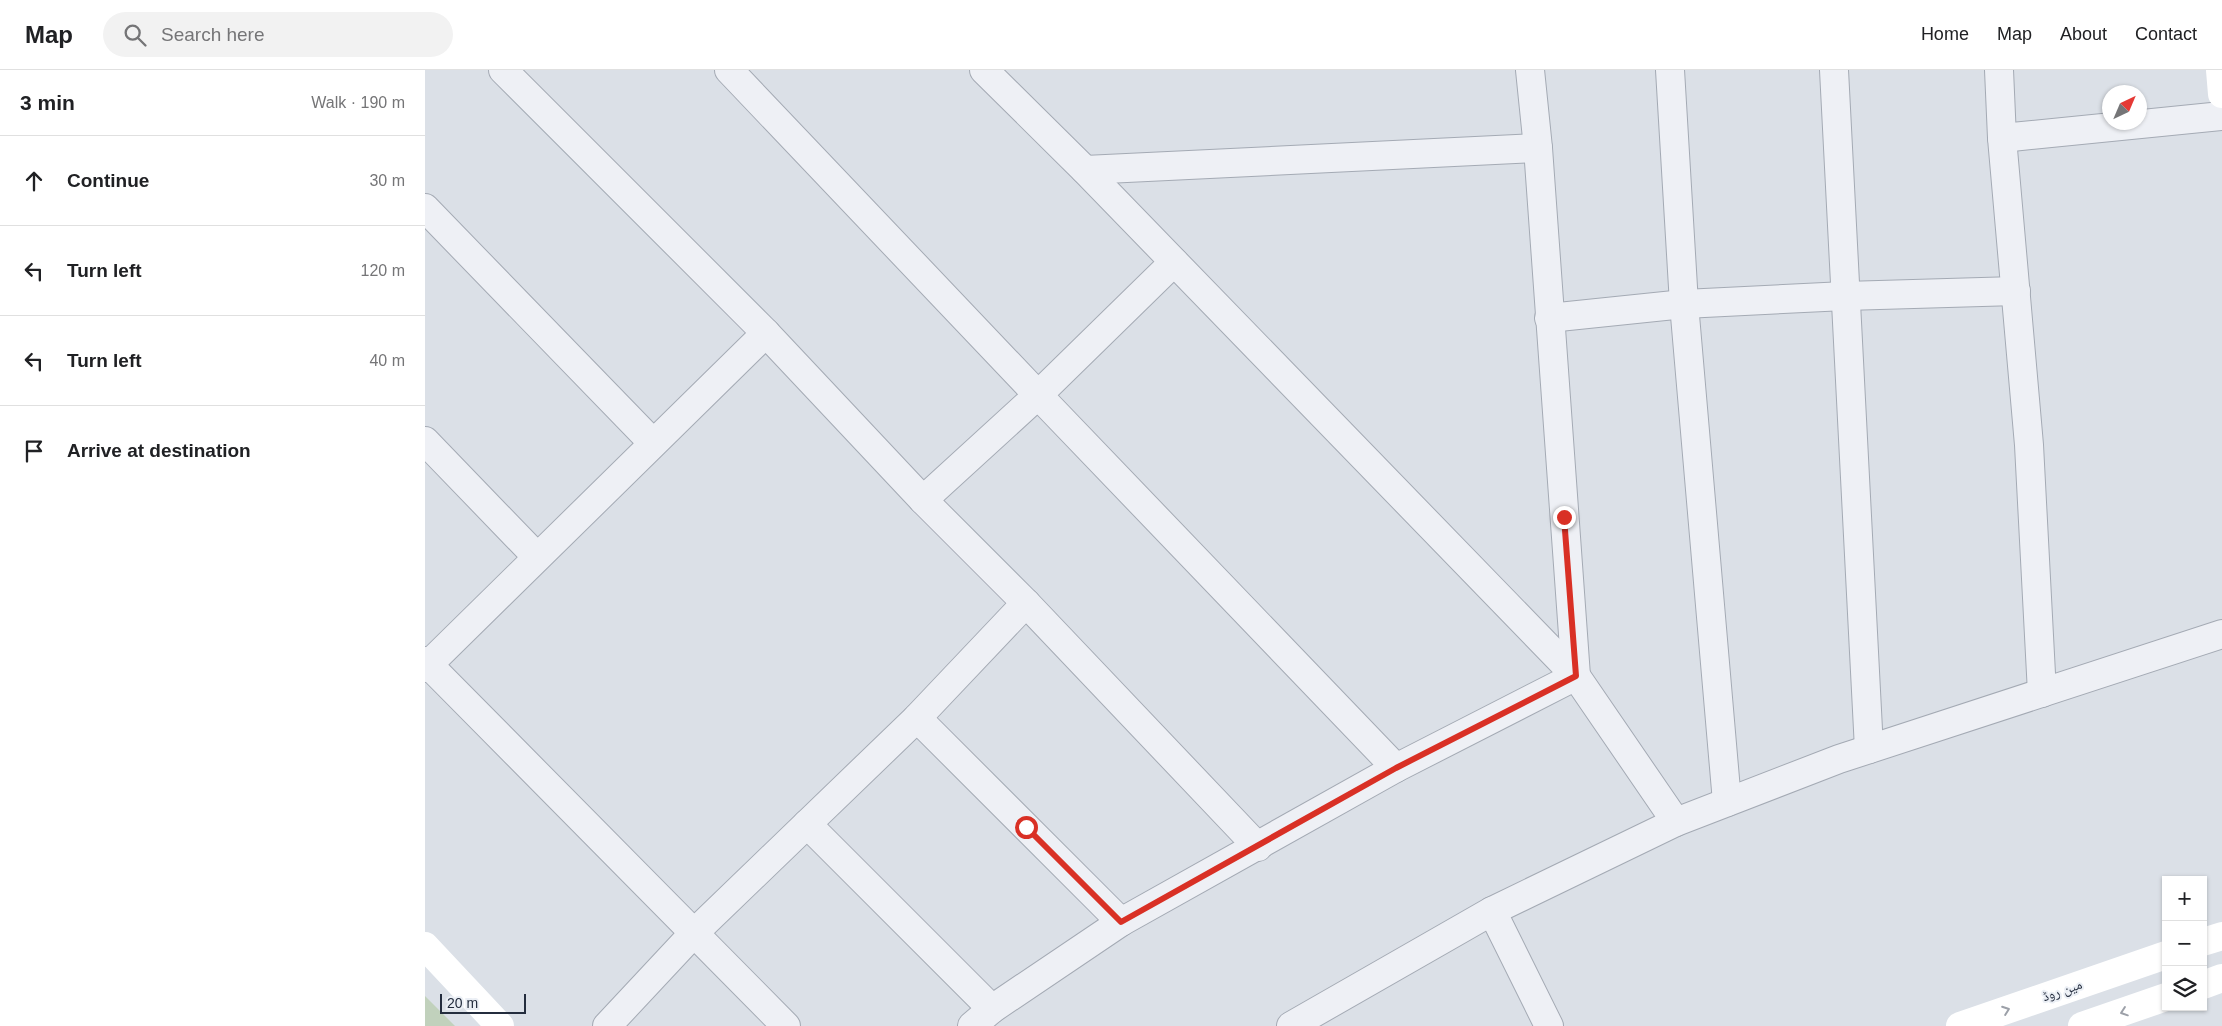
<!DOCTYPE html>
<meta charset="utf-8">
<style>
body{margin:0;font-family:Arial,"Noto Naskh Arabic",sans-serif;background:#f2f2f2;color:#202124}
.controls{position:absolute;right:15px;bottom:15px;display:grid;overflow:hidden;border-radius:0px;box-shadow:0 1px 4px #0004}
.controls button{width:45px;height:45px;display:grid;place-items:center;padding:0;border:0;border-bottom:1px solid #e0e0e0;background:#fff;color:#202124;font:25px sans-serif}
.compass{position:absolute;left:1677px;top:15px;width:45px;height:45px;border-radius:50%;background:#fff;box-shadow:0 1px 4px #0004;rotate:44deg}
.scale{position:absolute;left:15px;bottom:12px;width:86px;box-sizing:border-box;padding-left:5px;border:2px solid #242d3e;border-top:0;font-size:14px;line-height:18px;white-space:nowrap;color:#242d3e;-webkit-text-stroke:4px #ebeff5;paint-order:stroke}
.stop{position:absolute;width:15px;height:15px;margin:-11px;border:4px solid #d93025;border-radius:50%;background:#fff}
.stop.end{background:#d93025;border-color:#fff;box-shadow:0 1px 5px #0008}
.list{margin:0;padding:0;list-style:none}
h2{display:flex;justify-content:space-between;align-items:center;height:65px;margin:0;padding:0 20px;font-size:21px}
h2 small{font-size:16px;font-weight:400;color:#757577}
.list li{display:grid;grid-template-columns:32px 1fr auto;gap:15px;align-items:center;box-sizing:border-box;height:90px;padding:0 20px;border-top:1px solid #e0e0e0}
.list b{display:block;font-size:19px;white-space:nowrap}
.list em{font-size:16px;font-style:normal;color:#757577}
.icon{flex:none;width:28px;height:28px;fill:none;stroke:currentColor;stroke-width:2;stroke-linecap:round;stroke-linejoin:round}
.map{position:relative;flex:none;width:1797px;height:956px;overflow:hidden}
header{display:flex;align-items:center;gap:30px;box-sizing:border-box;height:70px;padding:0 25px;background:#fff;border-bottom:1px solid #e0e0e0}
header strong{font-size:24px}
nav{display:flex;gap:28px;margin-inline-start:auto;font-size:18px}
.search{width:350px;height:45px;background:#f2f2f2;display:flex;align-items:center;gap:12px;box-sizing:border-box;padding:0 18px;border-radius:28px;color:#757577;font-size:19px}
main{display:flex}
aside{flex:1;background:#fff}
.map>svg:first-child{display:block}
</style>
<header>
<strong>Map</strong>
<div class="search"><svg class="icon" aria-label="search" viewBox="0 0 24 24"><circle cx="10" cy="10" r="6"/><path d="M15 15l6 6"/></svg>Search here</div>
<nav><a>Home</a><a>Map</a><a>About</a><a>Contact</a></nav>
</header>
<main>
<aside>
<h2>3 min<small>Walk · 190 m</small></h2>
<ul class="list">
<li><svg class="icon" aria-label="ahead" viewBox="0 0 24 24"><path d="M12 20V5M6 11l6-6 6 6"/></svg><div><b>Continue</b></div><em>30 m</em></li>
<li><svg class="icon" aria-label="left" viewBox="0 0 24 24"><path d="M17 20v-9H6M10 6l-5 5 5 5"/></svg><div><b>Turn left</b></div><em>120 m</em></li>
<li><svg class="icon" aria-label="left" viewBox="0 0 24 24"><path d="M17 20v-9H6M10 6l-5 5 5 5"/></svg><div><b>Turn left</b></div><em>40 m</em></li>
<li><svg class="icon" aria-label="arrive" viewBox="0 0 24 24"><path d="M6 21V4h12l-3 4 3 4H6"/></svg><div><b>Arrive at destination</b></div></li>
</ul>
</aside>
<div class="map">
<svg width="1797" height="956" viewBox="0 0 1797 956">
<rect width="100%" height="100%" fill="#dbe0e7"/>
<polygon fill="#c1d1bc" points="0,926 30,956 0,956"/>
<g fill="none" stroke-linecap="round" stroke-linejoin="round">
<g stroke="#a4aab4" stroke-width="30">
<g id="street">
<polyline points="78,0 341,263 498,430 601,533 833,777"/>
<polyline points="304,0 613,325 971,698"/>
<polyline points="559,0 660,100 1151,606 1251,752"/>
<polyline points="1245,0 1259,234 1302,732"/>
<polyline points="1409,0 1444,679"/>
<polyline points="1574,0 1577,68 1604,375 1617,623"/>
<polyline points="1577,68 1797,46"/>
<polyline points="660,100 1113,78"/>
<polyline points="0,138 228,373"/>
<polyline points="1124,248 1259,234 1420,226 1591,221"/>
<polyline points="0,371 112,487"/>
<polyline points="498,430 613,325 749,192"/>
<polyline points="0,591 361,956"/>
<polyline points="0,598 341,263"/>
<polyline points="492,648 696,852"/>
<polyline points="382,754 567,939"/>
<polyline points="1067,841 1124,956"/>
<polyline points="182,956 268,864 492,648 601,533"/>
<polyline points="547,956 567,939 696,852 971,698 1151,606 1113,78 1105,0"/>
<polyline points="866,956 1067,841 1251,752 1414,689 1797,564"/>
</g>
</g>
<use href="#street" stroke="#eef0f5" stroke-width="28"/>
<g stroke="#fff" stroke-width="28">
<polyline points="1795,0 1797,24"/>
<polyline points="1778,872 1797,866"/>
<polyline points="0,876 75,956"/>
<polyline points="1778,915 1797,908"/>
<polyline points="1535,956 1741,885"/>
<polyline points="1657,956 1741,927"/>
</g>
</g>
<defs><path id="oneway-chevron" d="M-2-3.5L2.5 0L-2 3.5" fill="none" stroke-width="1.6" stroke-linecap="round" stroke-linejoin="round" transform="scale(1.25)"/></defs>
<g stroke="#9ca0a8">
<use href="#oneway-chevron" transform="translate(1581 940) rotate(-20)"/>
<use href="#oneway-chevron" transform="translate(1699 942) rotate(161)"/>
</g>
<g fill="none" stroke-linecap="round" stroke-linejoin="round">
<polyline stroke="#d93025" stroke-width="6" points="601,757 696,852 971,698 1151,606 1139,447"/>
</g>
<g text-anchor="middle" stroke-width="4" stroke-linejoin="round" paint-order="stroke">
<g font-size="14" fill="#242d3e" stroke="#ebeff5">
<text transform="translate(1637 920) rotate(-19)" y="5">مین روڈ</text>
</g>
</g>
</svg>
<div class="controls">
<button>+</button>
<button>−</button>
<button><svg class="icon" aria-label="layers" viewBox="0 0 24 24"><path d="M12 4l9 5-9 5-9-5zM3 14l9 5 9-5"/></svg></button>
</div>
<svg class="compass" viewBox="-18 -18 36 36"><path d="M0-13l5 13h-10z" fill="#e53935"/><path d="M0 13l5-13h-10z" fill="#757577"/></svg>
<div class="scale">20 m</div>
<div class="stop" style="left:601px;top:757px"></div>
<div class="stop end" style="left:1139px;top:447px"></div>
</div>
</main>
